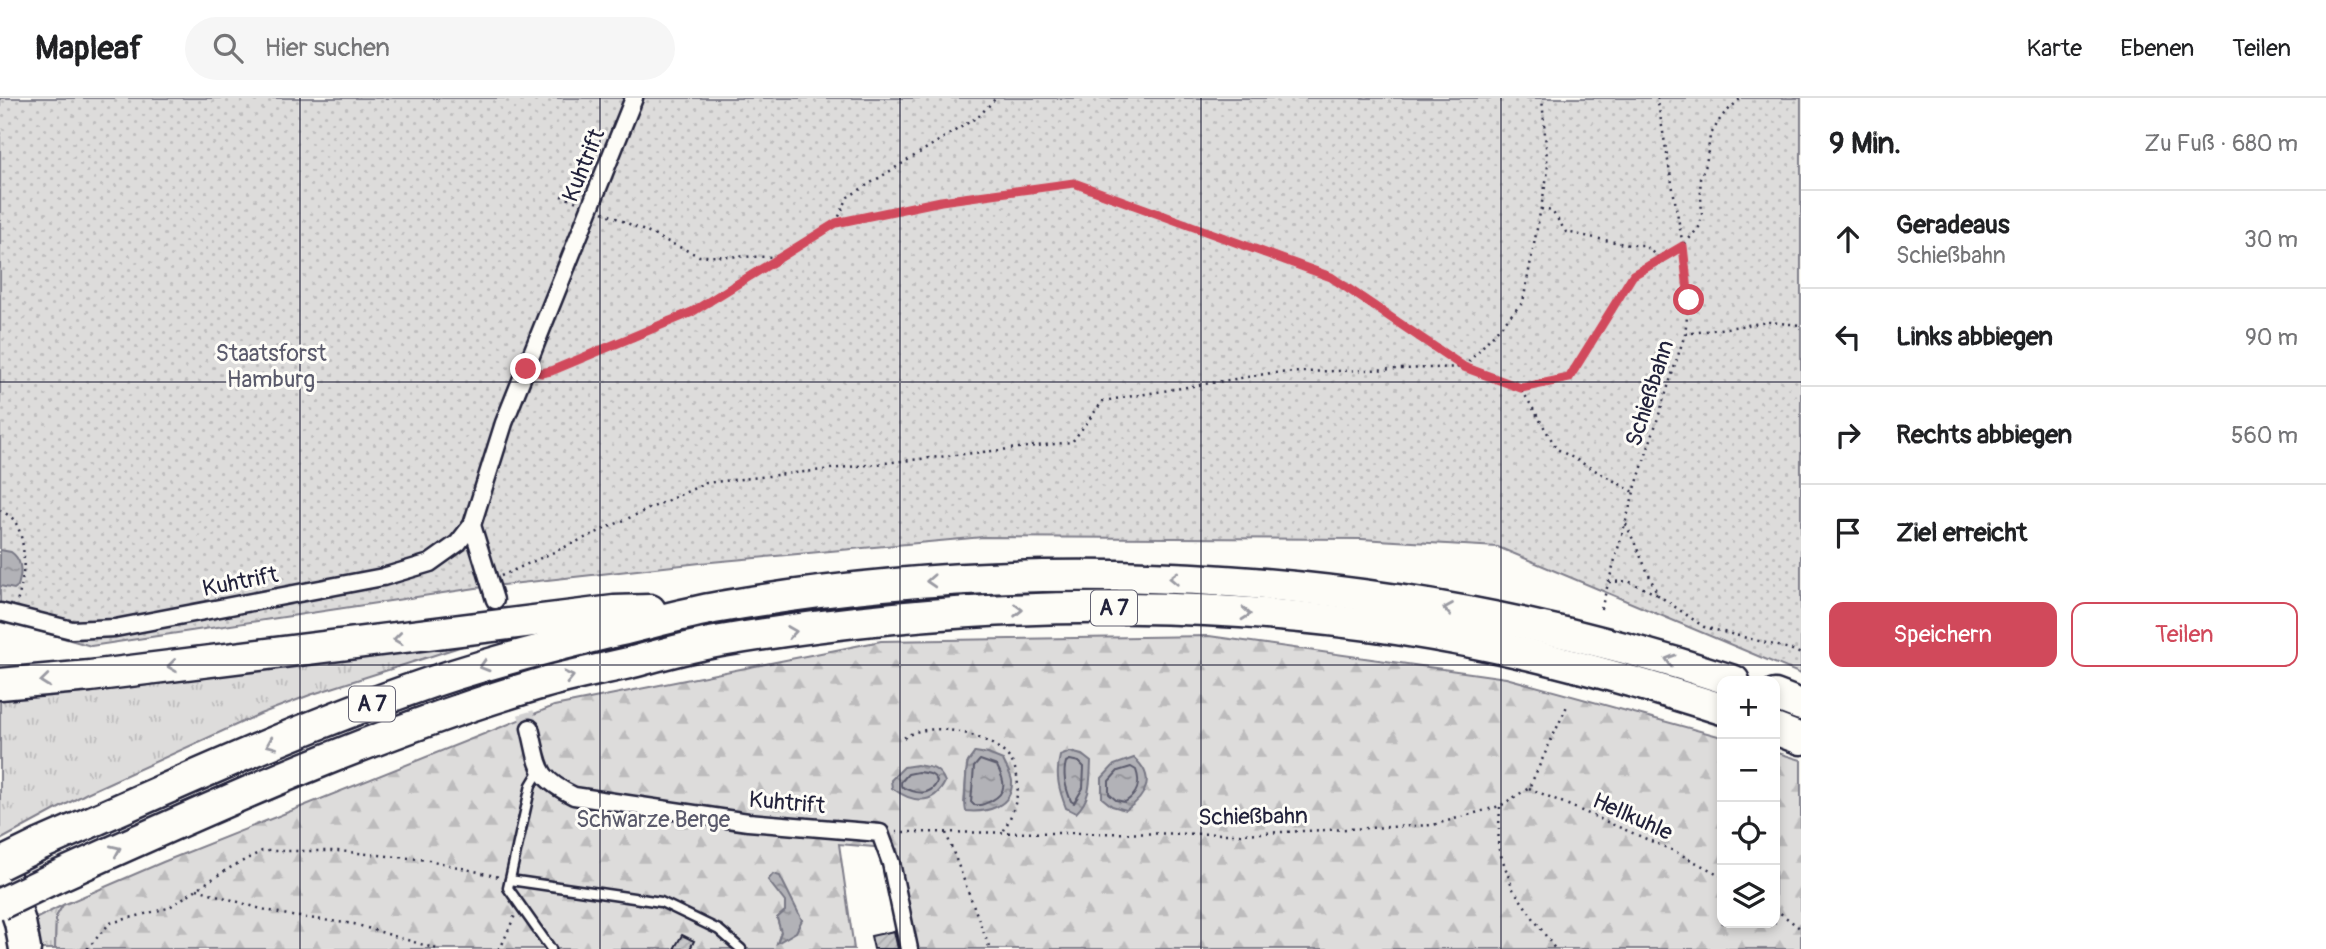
<!DOCTYPE html>
<html lang="de">
<meta charset="utf-8">
<style>
body{margin:0;font-family:Pangolin,sans-serif;background:#f6f6f6;color:#202124}
.controls{position:absolute;right:21px;bottom:21px;display:grid;overflow:hidden;border-radius:14px;box-shadow:0 4px 10px #0003}
.controls button{width:63px;height:63px;display:grid;place-items:center;padding:0;border:0;border-bottom:2px solid #e0e0e0;background:#fff;color:#202124;font:35px sans-serif}
.stop{position:absolute;width:21px;height:21px;margin:-16px;border:5px solid #d1495b;border-radius:50%;background:#fff}
.stop.end{background:#d1495b;border-color:#fff;box-shadow:0 2px 7px #0008}
.list{margin:0;padding:0;list-style:none}
h2{display:flex;justify-content:space-between;align-items:center;height:91px;margin:0;padding:0 28px;font-size:30px}
h2 small{font-size:23px;font-weight:400;color:#757577}
.list li{display:grid;grid-template-columns:46px 1fr auto;gap:21px;align-items:center;box-sizing:border-box;height:98px;padding:0 28px;border-top:2px solid #e0e0e0}
.list b{display:block;font-size:26px;white-space:nowrap}
.list p{margin:0;font-size:23px;white-space:nowrap;color:#757577}
.list em{font-size:23px;font-style:normal;color:#757577}
.actions{display:flex;gap:14px;padding:21px 28px}
.actions a{flex:1;padding:16px 0;border:2px solid #d1495b;border-radius:14px;text-align:center;font-size:24px;color:#d1495b}
.actions .main{background:#d1495b;color:#fff}
.icon{flex:none;width:38px;height:38px;fill:none;stroke:currentColor;stroke-width:2;stroke-linecap:round;stroke-linejoin:round}
.map{position:relative;flex:none;width:1801px;height:851px;overflow:hidden}
header{display:flex;align-items:center;gap:42px;box-sizing:border-box;height:98px;padding:0 35px;background:#fff;border-bottom:2px solid #e0e0e0}
header strong{font-size:33px}
nav{display:flex;gap:38px;margin-inline-start:auto;font-size:24px}
.search{width:490px;height:63px;background:#f6f6f6;display:flex;align-items:center;gap:18px;box-sizing:border-box;padding:0 24px;border-radius:38px;color:#757577;font-size:26px}
main{display:flex}
aside{flex:1;background:#fff}
.map>svg:first-child{display:block}
</style>
<header>
<strong>Mapleaf</strong>
<div class="search"><svg class="icon" aria-label="search" viewBox="0 0 24 24"><circle cx="10" cy="10" r="6"/><path d="M15 15l6 6"/></svg>Hier suchen</div>
<nav><a>Karte</a><a>Ebenen</a><a>Teilen</a></nav>
</header>
<main>
<div class="map">
<svg width="1801" height="851" viewBox="0 0 1801 851">
<defs>
<pattern id="grass-tufts" width="24" height="20" patternUnits="userSpaceOnUse" patternTransform="scale(1.75)"><rect width="24" height="20" fill="#dddcdb"/><path d="M3 7l-1-3M5 7V3M7 7l1-3M15 17l-1-3M17 17v-4M19 17l1-3" fill="none" stroke="#bdbcbd"/></pattern>
<pattern id="forest-firs" width="22" height="20" patternUnits="userSpaceOnUse" patternTransform="scale(1.75)"><rect width="22" height="20" fill="#dddcdb"/><path d="M5 1l3.5 6h-7zM16 11l3.5 6h-7z" fill="#bdbcbd"/></pattern>
<pattern id="park-dots" width="8" height="8" patternUnits="userSpaceOnUse" patternTransform="scale(1.75)"><rect width="8" height="8" fill="#dddcdb"/><path d="M2 2h.1M6 6h.1" fill="none" stroke="#bdbcbd" stroke-width="1.8" stroke-linecap="round"/></pattern>
<pattern id="water-ripples" width="26" height="14" patternUnits="userSpaceOnUse" patternTransform="scale(1.75)"><rect width="26" height="14" fill="#b2b2b7"/><path d="M2 4q2-2 4 0t4 0M15 11q2-2 4 0t4 0" fill="none" stroke="#909096"/></pattern>
<pattern id="building-hatch" width="6" height="6" patternUnits="userSpaceOnUse" patternTransform="scale(1.75)"><rect width="6" height="6" fill="#c6c6c8"/><path d="M-1 1l2-2M0 6l6-6M5 7l2-2" fill="none" stroke="#aaaaad"/></pattern>
</defs>
<rect width="100%" height="100%" fill="#fdfcf7"/>
<filter id="ink" filterUnits="userSpaceOnUse"><feTurbulence type="fractalNoise" baseFrequency=".0143" numOctaves="2"/><feDisplacementMap in="SourceGraphic" scale="14" xChannelSelector="R" yChannelSelector="G"/><feConvolveMatrix kernelMatrix="1 2 1 2 8 2 1 2 1" color-interpolation-filters="sRGB"/></filter>
<g filter="url(#ink)">
<g fill="url(#grass-tufts)" stroke="#807f8b" stroke-width="2">
<polygon points="472,545 310,597 260,616 87,695 0,742 0,596"/>
<polygon points="63,807 56,819 55,851 35,851 29,824"/>
</g>
<path fill="url(#forest-firs)" stroke="#807f8b" stroke-width="2" fill-rule="evenodd" d="M1209,538L1506,580L1722,639V825H1775V654L1801,662V851H918L897,751L839,746L854,851H55L56,819L63,807L163,764L554,608L881,543ZM975,655L988,656L964,705L967,666ZM785,804L802,822L778,843L781,834L777,820L785,813Z"/>
<polygon fill="url(#park-dots)" stroke="#807f8b" stroke-width="2" points="0,0 1801,0 1801,576 1498,449 1361,441 983,439 700,465 476,490 91,548 0,522"/>
<g fill="url(#water-ripples)" stroke="#787885" stroke-width="2">
<path d="M0,452L11,454C23,462 22,475 18,488L14,491L0,488Z"/>
<path d="M975,654L988,656L1003,662C1006,669 1011,676 1012,683C1013,709 986,715 966,713C964,707 966,670 968,664C970,661 973,658 975,654Z"/>
<path d="M1070,654L1082,657L1091,664C1090,683 1091,701 1076,715L1066,710C1059,692 1055,677 1060,658Z"/>
<path d="M1134,660C1156,679 1147,698 1126,712L1112,708L1102,700V680L1114,667Z"/>
<path d="M917,667C931,669 940,670 945,684C933,709 911,704 892,690L891,682L904,669Z"/>
<polygon points="773,776 780,778 802,822 796,834 777,845 781,834 777,820 785,813 785,804 768,782"/>
</g>
<g fill="none" stroke-linecap="round" stroke-linejoin="round">
<g stroke="#5c5c6d" stroke-width="2">
<path d="M980,662L997,668C1005,683 1008,694 991,703C984,706 981,708 974,707L971,704L974,669Z"/>
<path d="M1070,662L1079,664L1084,669L1083,690L1074,705L1071,703C1066,691 1062,678 1066,664Z"/>
<path d="M1131,669L1136,672C1141,686 1138,696 1125,704L1116,702L1109,696V683L1118,673Z"/>
<path d="M918,674C926,675 935,675 937,684C930,700 913,695 901,688V684L908,676Z"/>
</g>
</g>
<g fill="url(#building-hatch)" stroke="#22223b" stroke-width="2">
<polygon points="894,833 898,851 874,851 871,838"/>
<polygon points="682,837 694,843 690,851 674,851"/>
</g>
<g fill="none" stroke-linecap="round" stroke-linejoin="round">
<polyline stroke="#d1d0d1" stroke-width="16" stroke-dasharray="16 8" stroke-linecap="butt" points="500,522 530,630"/>
<g stroke="#22223b" stroke-width="13">
<g id="lane">
<polyline points="540,672 531,687 508,790 551,851"/>
<polyline points="510,782 661,804 719,832 741,851"/>
</g>
</g>
<g stroke="#22223b" stroke-width="21">
<g id="street">
<polyline points="472,427 495,502"/>
<polyline points="0,514 72,532 115,530 383,479 430,465 458,445 472,427 504,325 634,0"/>
<path d="M530,630C540,670 535,679 574,698L748,724L880,735L891,765L909,851"/>
</g>
</g>
<g stroke="#22223b" stroke-width="35">
<g id="highway">
<polyline points="0,586 90,578 614,513 650,512"/>
<polyline points="1775,597 1801,607"/>
<polyline points="1775,631 1801,641"/>
<path d="M41,746C162,693 282,637 406,593C475,568 546,550 617,533C651,525 685,515 720,509C1058,450 1408,475 1734,583"/>
<polyline points="0,764 20,824 25,851"/>
<path d="M54,780C212,709 369,637 536,587C566,578 598,572 629,565C659,557 690,548 721,543C986,498 1269,495 1531,557C1595,572 1659,591 1722,611"/>
</g>
</g>
<g stroke="#22223b" stroke-width="2.5" stroke-dasharray="2 5" stroke-linecap="butt">
<polyline points="561,98 577,104"/>
<polyline points="1541,111 1552,113 1566,134 1629,147 1644,147 1660,161"/>
<polyline points="603,114 699,158 779,159"/>
<polyline points="836,125 848,99 979,18 996,0"/>
<polyline points="1685,236 1769,224 1801,227"/>
<polyline points="539,275 551,273 692,214 836,125 941,103 1074,85 1330,179 1464,269 1521,291 1569,280 1633,177 1683,148 1700,128 1702,117 1700,80 1706,67 1710,38 1722,18 1741,0"/>
<polyline points="1522,292 1557,351 1634,394"/>
<path d="M0,412C4,415 11,418 14,422C28,443 25,481 17,504"/>
<polyline points="1626,426 1658,497 1704,529 1790,551 1801,556"/>
<polyline points="501,478 706,385 1072,344 1103,303 1271,275 1464,269 1523,204 1548,73 1542,0"/>
<polyline points="1609,484 1628,483 1658,497"/>
<polyline points="1601,511 1634,394 1685,236 1689,202 1683,148 1657,0"/>
<path d="M904,640C929,620 999,637 1013,666C1024,688 1014,714 1003,734"/>
<polyline points="1529,690 1674,753 1722,778"/>
<polyline points="1500,709 1498,749 1513,791 1555,851"/>
<polyline points="896,734 1240,736 1433,727 1500,708 1529,690 1567,608"/>
<polyline points="946,735 990,851"/>
<polyline points="197,791 258,810 292,818 354,826 437,851"/>
<polyline points="1775,811 1801,831"/>
<polyline points="87,851 110,825 168,810 226,772 262,753 338,753 429,762 499,779"/>
<polyline points="498,851 501,849 515,817"/>
</g>
<use href="#lane" stroke="#fdfcf7" stroke-width="8"/>
<use href="#street" stroke="#fdfcf7" stroke-width="16"/>
<use href="#highway" stroke="#fdfcf7" stroke-width="30"/>
<g stroke="#22223b" stroke-width="35" stroke-linecap="butt">
<g id="highway-bridge">
<polyline points="0,766 41,746"/>
<polyline points="0,806 54,780"/>
</g>
</g>
<use href="#highway-bridge" stroke="#fdfcf7" stroke-width="30"/>
</g>
<defs><path id="oneway-chevron" d="M-2-3.5L2.5 0L-2 3.5" fill="none" stroke-width="1.6" stroke-linecap="round" stroke-linejoin="round" transform="scale(1.75)"/></defs>
<g stroke="#9a9aa2">
<use href="#oneway-chevron" transform="translate(1174 480) rotate(-178)"/>
<use href="#oneway-chevron" transform="translate(931 483) rotate(177)"/>
<use href="#oneway-chevron" transform="translate(1448 511) rotate(-170)"/>
<use href="#oneway-chevron" transform="translate(1018 512) rotate(-1)"/>
<use href="#oneway-chevron" transform="translate(1246 516) rotate(5)"/>
<use href="#oneway-chevron" transform="translate(792 534) rotate(-8)"/>
<use href="#oneway-chevron" transform="translate(398 541) rotate(173)"/>
<use href="#oneway-chevron" transform="translate(1670 562) rotate(-163)"/>
<use href="#oneway-chevron" transform="translate(172 568) rotate(173)"/>
<use href="#oneway-chevron" transform="translate(484 568) rotate(163)"/>
<use href="#oneway-chevron" transform="translate(569 579) rotate(-13)"/>
<use href="#oneway-chevron" transform="translate(45 583) rotate(174)"/>
<use href="#oneway-chevron" transform="translate(271 646) rotate(157)"/>
<use href="#oneway-chevron" transform="translate(116 752) rotate(-24)"/>
</g>
</g>
<g fill="none" stroke-linecap="round" stroke-linejoin="round" filter="url(#ink)">
<polyline stroke="#d1495b" stroke-width="9" points="526,271 541,275 551,273 692,214 836,125 941,103 1074,85 1331,179 1464,269 1521,290 1569,280 1633,177 1683,148 1689,202"/>
</g>
<path fill="none" stroke="#22223b" stroke-width="2" stroke-opacity="0.55" d="M300,0V851M600,0V851M900,0V851M1201,0V851M1501,0V851M0,284H1801M0,567H1801"/>
<g text-anchor="middle" stroke-width="6" stroke-linejoin="round" paint-order="stroke">
<g fill="#fdfcf7" stroke="#646373" stroke-width="2">
<rect x="1091" y="492.5" width="46" height="35" rx="5"/>
<rect x="349" y="588.5" width="46" height="35" rx="5"/>
</g>
<g font-size="21" font-weight="bold" fill="#22223b">
<text x="1114" y="517">A 7</text>
<text x="372" y="613">A 7</text>
</g>
<g font-size="23" fill="#22223b" stroke="#fdfcf7">
<text transform="translate(583 67) rotate(-68)" y="8">Kuhtrift</text>
<text transform="translate(1649 295) rotate(-72)" y="8">Schießbahn</text>
<text transform="translate(240 483) rotate(-11)" y="8">Kuhtrift</text>
<text transform="translate(787 704) rotate(5)" y="8">Kuhtrift</text>
<text transform="translate(1253 718) rotate(-1)" y="8">Schießbahn</text>
<text transform="translate(1633 718) rotate(24)" y="8">Hellkuhle</text>
</g>
<g font-size="23" fill="#5a5a6b" stroke="#fdfcf7">
<text x="271" y="263">Staatsforst<tspan x="271" dy="26">Hamburg</tspan></text>
<text x="653" y="729">Schwarze Berge</text>
</g>
</g>
</svg>
<div class="controls">
<button>+</button>
<button>−</button>
<button><svg class="icon" aria-label="locate" viewBox="0 0 24 24"><circle cx="12" cy="12" r="6"/><path d="M12 2v4M12 18v4M2 12h4M18 12h4"/></svg></button>
<button><svg class="icon" aria-label="layers" viewBox="0 0 24 24"><path d="M12 4l9 5-9 5-9-5zM3 14l9 5 9-5"/></svg></button>
</div>
<div class="stop" style="left:1689px;top:202px"></div>
<div class="stop end" style="left:526px;top:271px"></div>
</div>
<aside>
<h2>9 Min.<small>Zu Fuß · 680 m</small></h2>
<ul class="list">
<li><svg class="icon" aria-label="ahead" viewBox="0 0 24 24"><path d="M12 20V5M6 11l6-6 6 6"/></svg><div><b>Geradeaus</b><p>Schießbahn</p></div><em>30 m</em></li>
<li><svg class="icon" aria-label="left" viewBox="0 0 24 24"><path d="M17 20v-9H6M10 6l-5 5 5 5"/></svg><div><b>Links abbiegen</b></div><em>90 m</em></li>
<li><svg class="icon" aria-label="right" viewBox="0 0 24 24"><path d="M7 20v-9h11M14 6l5 5-5 5"/></svg><div><b>Rechts abbiegen</b></div><em>560 m</em></li>
<li><svg class="icon" aria-label="arrive" viewBox="0 0 24 24"><path d="M6 21V4h12l-3 4 3 4H6"/></svg><div><b>Ziel erreicht</b></div></li>
</ul>
<div class="actions"><a class="main">Speichern</a><a>Teilen</a></div>
</aside>
</main>
